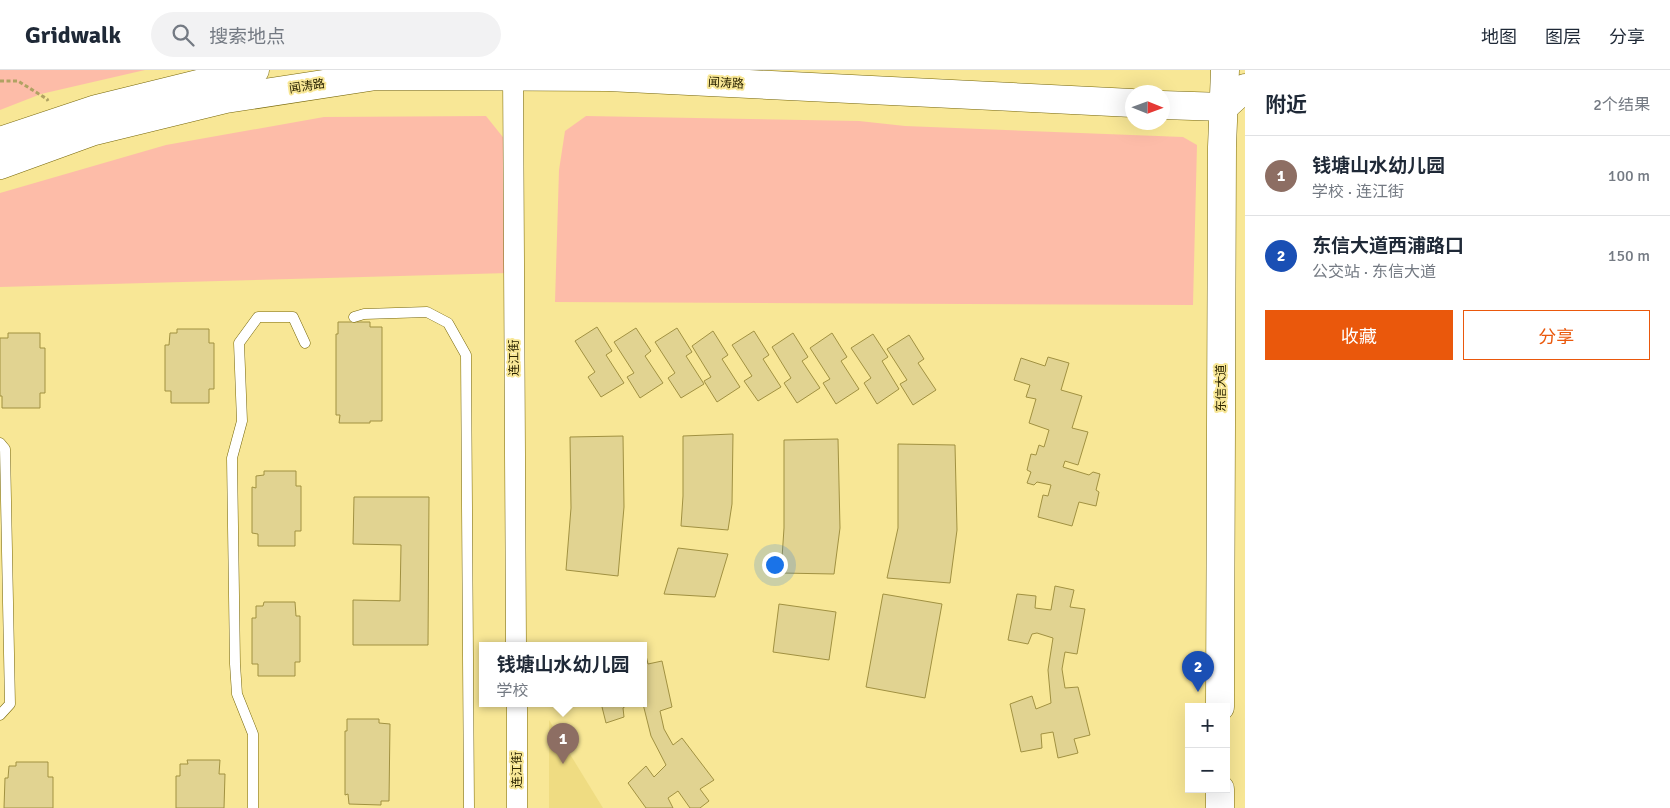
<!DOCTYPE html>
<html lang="zh">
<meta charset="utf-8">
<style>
body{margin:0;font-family:Signika,"Noto Sans SC",sans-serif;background:#f2f2f3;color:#1f2937}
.controls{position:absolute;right:15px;bottom:15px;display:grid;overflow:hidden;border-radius:0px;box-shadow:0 5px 20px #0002}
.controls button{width:45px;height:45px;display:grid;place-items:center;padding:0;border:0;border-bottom:1px solid #e0e1e3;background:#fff;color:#1f2937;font:25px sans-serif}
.compass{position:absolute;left:1125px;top:15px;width:45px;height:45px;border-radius:50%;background:#fff;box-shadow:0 5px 20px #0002;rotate:91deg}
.you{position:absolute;left:774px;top:494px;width:18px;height:18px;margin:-12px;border:4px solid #fff;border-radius:50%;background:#1a73e8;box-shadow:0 0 0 8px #1a73e833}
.badge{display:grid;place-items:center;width:32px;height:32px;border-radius:50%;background:#ea580c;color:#fff;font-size:16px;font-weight:700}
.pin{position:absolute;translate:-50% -41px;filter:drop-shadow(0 1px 2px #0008)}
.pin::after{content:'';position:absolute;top:26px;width:18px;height:15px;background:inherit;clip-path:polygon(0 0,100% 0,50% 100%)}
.popup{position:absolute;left:479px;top:572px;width:168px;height:65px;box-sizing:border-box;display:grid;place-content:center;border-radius:0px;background:#fff;filter:drop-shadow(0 1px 4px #0005);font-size:16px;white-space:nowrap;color:#747a83}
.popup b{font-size:19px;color:#1f2937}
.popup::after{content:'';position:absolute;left:50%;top:100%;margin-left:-10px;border:10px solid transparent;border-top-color:#fff}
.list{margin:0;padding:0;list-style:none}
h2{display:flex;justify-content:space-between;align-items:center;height:65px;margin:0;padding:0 20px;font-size:21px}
h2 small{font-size:16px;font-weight:400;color:#747a83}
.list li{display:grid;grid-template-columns:32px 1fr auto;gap:15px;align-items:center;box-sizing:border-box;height:80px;padding:0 20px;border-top:1px solid #e0e1e3}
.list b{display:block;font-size:19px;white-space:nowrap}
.list p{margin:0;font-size:16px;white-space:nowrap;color:#747a83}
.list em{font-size:16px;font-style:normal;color:#747a83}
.actions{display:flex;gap:10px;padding:15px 20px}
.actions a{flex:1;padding:11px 0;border:1px solid #ea580c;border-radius:0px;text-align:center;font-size:18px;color:#ea580c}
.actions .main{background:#ea580c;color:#fff}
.icon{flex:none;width:28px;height:28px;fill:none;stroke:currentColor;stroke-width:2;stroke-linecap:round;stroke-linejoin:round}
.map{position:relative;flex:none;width:1245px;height:738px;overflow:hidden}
header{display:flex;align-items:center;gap:30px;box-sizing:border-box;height:70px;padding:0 25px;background:#fff;border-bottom:1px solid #e0e1e3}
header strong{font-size:24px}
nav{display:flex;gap:28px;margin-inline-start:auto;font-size:18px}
.search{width:350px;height:45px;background:#f2f2f3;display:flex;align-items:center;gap:12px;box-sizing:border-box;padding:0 18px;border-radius:28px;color:#747a83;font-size:19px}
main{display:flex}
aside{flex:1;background:#fff}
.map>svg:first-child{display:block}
</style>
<header>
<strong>Gridwalk</strong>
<div class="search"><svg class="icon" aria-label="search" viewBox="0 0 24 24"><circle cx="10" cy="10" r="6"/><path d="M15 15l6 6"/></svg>搜索地点</div>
<nav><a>地图</a><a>图层</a><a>分享</a></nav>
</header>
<main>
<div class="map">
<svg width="1245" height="738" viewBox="0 0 1245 738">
<rect width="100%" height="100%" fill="#f8e796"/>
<polygon fill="#efdc82" points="549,650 603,738 549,738"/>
<g fill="#fdbca8">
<polygon points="0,0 145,0 41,24 0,40"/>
<polygon points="486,46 506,71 509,203 0,217 0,123 166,75 324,47"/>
<polygon points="586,46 859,51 905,56 1183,67 1197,75 1193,235 555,232 559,100 565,61"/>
</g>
<g fill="#e1d391" stroke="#a19141">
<polygon points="338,252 370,252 370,257 382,257 382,351 370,351 370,353 339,353 340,345 336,345 336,264 338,264"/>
<polygon points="597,257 612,281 606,285 624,313 601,327 588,307 595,302 575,271"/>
<polygon points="636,258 651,281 645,286 663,313 640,328 627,307 634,303 614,272"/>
<polygon points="677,258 692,282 686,286 704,314 681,328 668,308 675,303 655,272"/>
<polygon points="177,259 209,259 209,273 214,273 214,319 209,319 209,333 171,333 171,321 165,321 165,275 169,275 170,263 177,263"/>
<polygon points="713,261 728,285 722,289 740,317 717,332 704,311 711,307 692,276"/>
<polygon points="754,261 769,285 763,289 781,317 758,331 744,311 752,306 732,275"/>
<polygon points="8,263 40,263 40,278 45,278 45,323 40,323 40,338 2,338 2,326 0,326 0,268 8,268"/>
<polygon points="793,263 808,287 802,291 820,318 797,333 784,313 791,308 772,277"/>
<polygon points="832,263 847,287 841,291 859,319 836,334 823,313 830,309 810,278"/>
<polygon points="873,264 888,287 882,291 899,319 877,334 864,313 871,308 851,278"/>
<polygon points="909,265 924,289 918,293 936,320 913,335 900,314 907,310 887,279"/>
<polygon points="1048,287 1069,293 1061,320 1082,326 1072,358 1088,362 1078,395 1065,391 1063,397 1089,405 1093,402 1100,404 1096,420 1099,422 1096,436 1079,432 1072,456 1038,447 1043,425 1048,426 1051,415 1037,412 1034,415 1027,413 1031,402 1027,400 1031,384 1036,385 1039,375 1044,377 1049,360 1029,353 1036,329 1026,327 1030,315 1014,310 1021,288 1045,296"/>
<polygon points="733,364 732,434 728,460 681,456 683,426 683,366"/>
<polygon points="623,366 624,437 618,506 566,500 571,438 570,367"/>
<polygon points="838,369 840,458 834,504 781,503 784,458 784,370"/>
<polygon points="898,374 955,375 957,460 950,513 887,508 898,458"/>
<polygon points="264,401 296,401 296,416 301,416 301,461 295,461 295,476 258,476 258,464 252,463 252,417 256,418 256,406 264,405"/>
<polygon points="354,427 429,427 428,575 353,575 353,530 400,531 401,475 353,474"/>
<polygon points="678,478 728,484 715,527 664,524"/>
<polygon points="1055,516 1074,520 1070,537 1085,539 1077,584 1065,582 1062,599 1065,618 1078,617 1090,665 1074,669 1078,683 1058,688 1053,662 1041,664 1042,678 1021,682 1010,634 1032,626 1036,639 1051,633 1048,600 1053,568 1037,563 1032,564 1028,574 1008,570 1017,524 1036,526 1035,538 1051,540"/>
<polygon points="883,524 942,534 925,628 866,617"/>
<polygon points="264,532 295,532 296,546 300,546 300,592 295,592 295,606 258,606 258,594 252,594 252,548 256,548 256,536 263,536"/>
<polygon points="779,534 836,542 829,590 773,582"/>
<polygon points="643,581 645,581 648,594 662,591 672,637 660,641 664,659 673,675 682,668 714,710 700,719 709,731 700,738 690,738 678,721 668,728 673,738 646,738 628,713 646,696 654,707 666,695 651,666 643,634 627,635 623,638 624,647 606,653 601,633 643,633"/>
<polygon points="347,649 379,649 379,653 390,654 389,731 381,731 381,735 349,734 348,724 345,725 345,661 347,661"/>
<polygon points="187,690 220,690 219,704 225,704 224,738 176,738 176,706 180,706 180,694 188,694"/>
<polygon points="16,692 48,692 48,707 53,707 53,738 4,738 5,708 8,708 9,696 16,696"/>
</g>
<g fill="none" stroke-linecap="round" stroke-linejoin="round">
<g stroke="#766608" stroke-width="11">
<g id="service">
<polyline points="354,247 364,244 427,242 448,253 466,285 469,738"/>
<polyline points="0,373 5,379 10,634 0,645"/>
<polyline points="253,738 253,664 237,624 235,594 232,388 242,351 239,273 258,247 293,247 305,273"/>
</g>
</g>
<g stroke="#766608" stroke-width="21">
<g id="minor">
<polyline points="513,0 516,575"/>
<polyline points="517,633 517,738"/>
</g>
</g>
<g stroke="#766608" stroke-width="29">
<g id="secondary">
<polyline points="1162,35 1224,37 1245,18"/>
<polyline points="0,71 96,39 255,0"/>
<polyline points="0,95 91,62 226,29 376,6 608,7 1132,33"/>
</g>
</g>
<g stroke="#766608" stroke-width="29">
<g id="primary">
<polyline points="1220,637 1222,77 1225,0"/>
<polyline points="1220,738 1220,719"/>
</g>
</g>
<polyline stroke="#b0a262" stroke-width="3" stroke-dasharray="4 2.5" stroke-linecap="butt" points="0,11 18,11 47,29 48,31"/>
<use href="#service" stroke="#fff" stroke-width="10"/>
<use href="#minor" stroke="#fff" stroke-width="20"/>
<use href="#secondary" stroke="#fff" stroke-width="28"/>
<use href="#primary" stroke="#fff" stroke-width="28"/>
</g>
<g text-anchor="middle" stroke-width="4" stroke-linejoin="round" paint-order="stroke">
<g font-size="12" fill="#2b2402" stroke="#f8e796">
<text transform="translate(726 13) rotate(3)" y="4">闻涛路</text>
<text transform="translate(307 16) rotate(-9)" y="4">闻涛路</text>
<text transform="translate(514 288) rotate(-90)" y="4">连江街</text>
<text transform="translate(1221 318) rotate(-90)" y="4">东信大道</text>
<text transform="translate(517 700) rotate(-90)" y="4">连江街</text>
</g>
</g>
</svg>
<div class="controls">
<button>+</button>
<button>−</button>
</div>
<svg class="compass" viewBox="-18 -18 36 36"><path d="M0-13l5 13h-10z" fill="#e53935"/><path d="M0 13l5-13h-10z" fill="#747a83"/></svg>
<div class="you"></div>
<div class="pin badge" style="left:563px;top:694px;background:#8d6e63">1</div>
<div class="popup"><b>钱塘山水幼儿园</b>学校</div>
<div class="pin badge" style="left:1198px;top:622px;background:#1a4fb4">2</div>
</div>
<aside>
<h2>附近<small>2个结果</small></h2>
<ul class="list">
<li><span class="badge" style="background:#8d6e63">1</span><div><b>钱塘山水幼儿园</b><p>学校 · 连江街</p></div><em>100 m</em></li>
<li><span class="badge" style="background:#1a4fb4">2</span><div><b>东信大道西浦路口</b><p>公交站 · 东信大道</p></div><em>150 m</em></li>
</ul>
<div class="actions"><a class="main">收藏</a><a>分享</a></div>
</aside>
</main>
